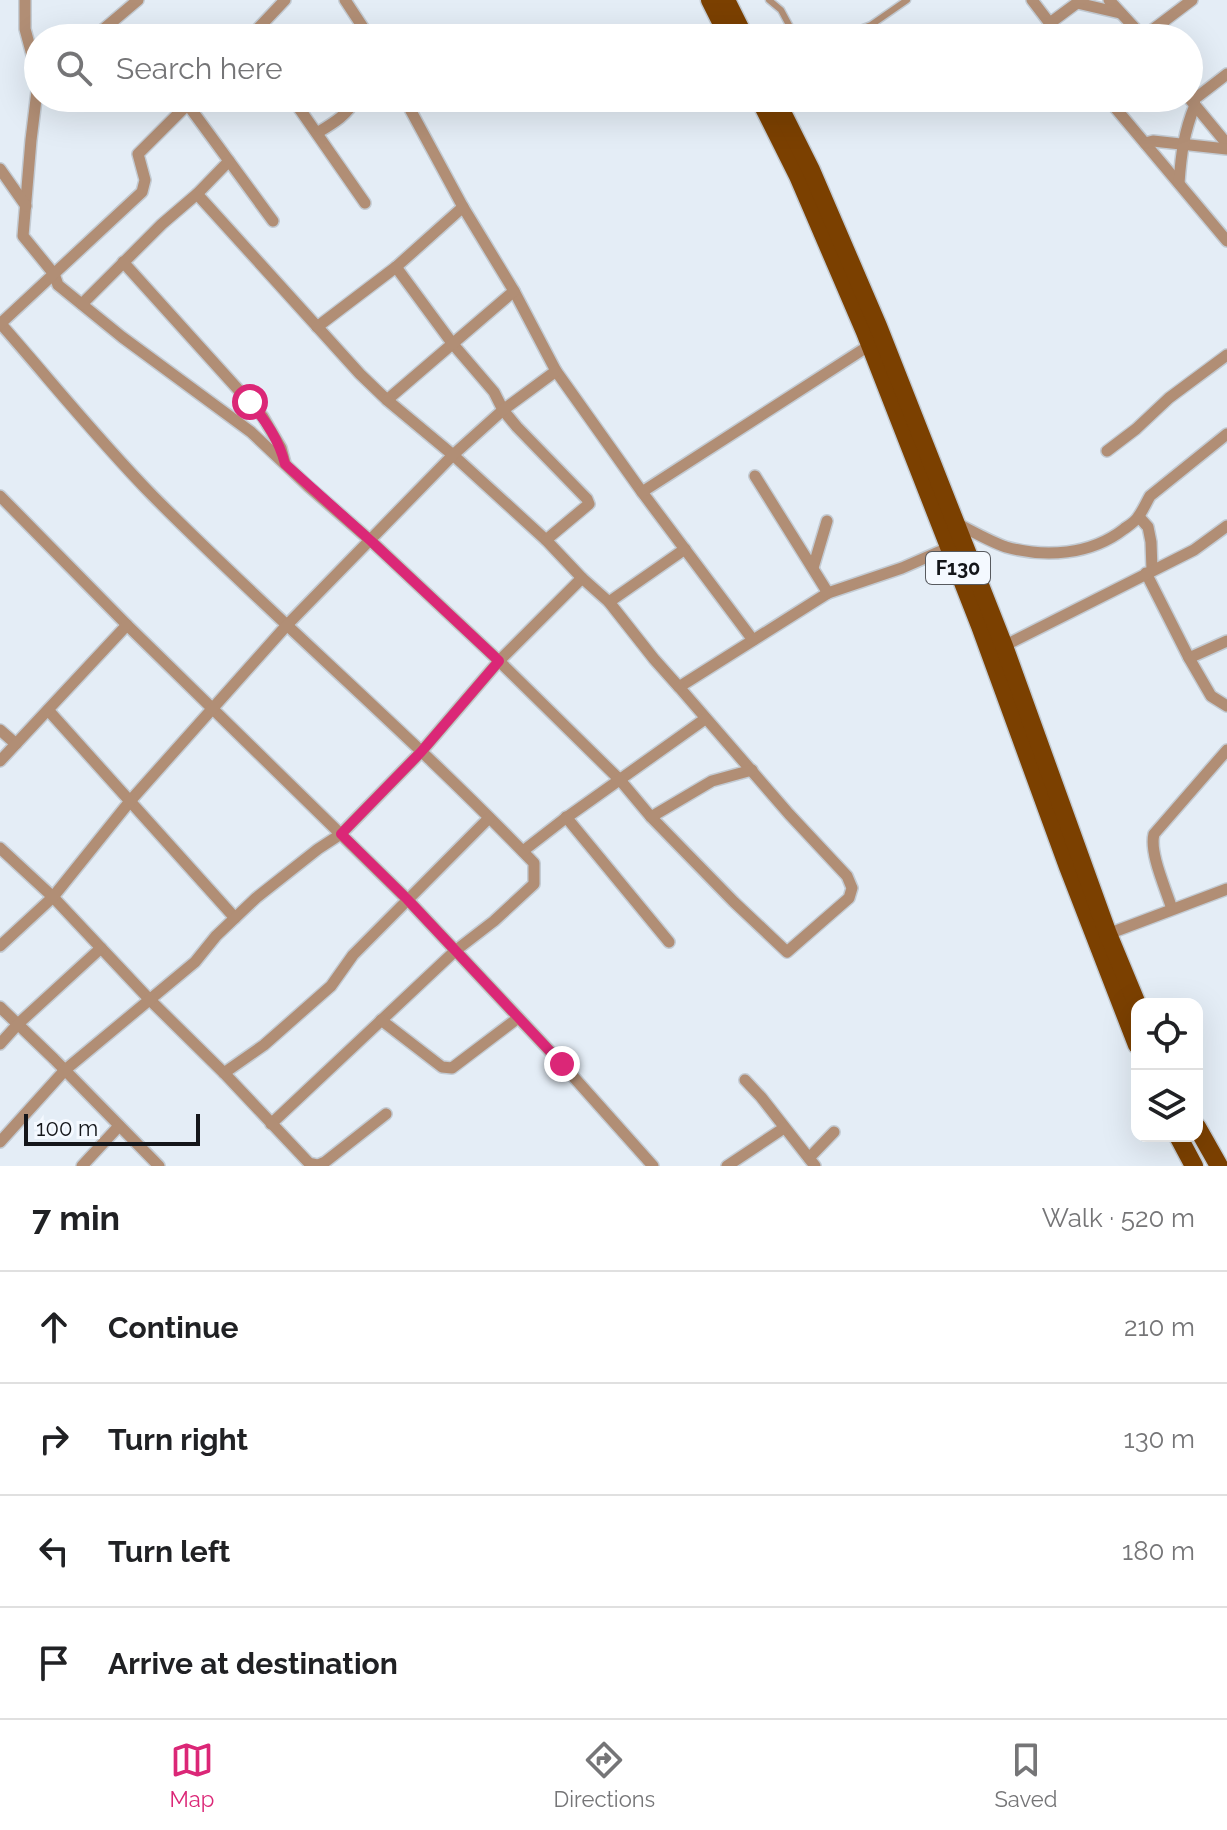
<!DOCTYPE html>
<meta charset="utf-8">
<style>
body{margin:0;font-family:Raleway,sans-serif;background:#f2f2f2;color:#202124}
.controls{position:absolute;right:24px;bottom:24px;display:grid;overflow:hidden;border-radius:16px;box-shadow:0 8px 32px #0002}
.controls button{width:72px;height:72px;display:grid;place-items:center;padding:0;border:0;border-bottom:2px solid #e0e0e0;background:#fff;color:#202124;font:40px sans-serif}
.scale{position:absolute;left:24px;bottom:20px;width:176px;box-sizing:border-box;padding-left:8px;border:4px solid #14161a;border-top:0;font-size:22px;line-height:28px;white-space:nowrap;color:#14161a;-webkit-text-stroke:6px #f4f9ff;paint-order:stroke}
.stop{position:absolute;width:24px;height:24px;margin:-18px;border:6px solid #db2777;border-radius:50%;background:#fff}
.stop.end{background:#db2777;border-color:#fff;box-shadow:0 2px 8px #0008}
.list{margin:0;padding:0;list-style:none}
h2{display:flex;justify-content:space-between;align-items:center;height:104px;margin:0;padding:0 32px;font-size:34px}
h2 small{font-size:26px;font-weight:400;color:#757577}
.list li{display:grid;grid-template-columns:52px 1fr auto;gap:24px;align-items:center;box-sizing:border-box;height:112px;padding:0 32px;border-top:2px solid #e0e0e0}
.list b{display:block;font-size:30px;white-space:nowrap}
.list em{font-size:26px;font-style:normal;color:#757577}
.icon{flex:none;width:44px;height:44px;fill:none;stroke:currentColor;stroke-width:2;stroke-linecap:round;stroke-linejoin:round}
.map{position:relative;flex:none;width:1227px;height:1166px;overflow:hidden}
.search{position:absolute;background:#fff;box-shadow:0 8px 32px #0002;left:24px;right:24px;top:24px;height:88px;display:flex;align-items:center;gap:20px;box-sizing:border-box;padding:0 28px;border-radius:44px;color:#757577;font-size:30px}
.sheet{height:552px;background:#fff}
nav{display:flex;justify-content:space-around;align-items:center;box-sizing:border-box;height:112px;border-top:2px solid #e0e0e0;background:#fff;font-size:22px;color:#757577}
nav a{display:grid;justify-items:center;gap:4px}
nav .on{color:#db2777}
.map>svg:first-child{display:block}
</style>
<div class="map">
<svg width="1227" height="1166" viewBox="0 0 1227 1166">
<rect width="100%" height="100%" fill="#e4edf6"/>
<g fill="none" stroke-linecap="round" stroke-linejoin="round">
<g stroke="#c3cbd3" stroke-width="9">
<g id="service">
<polyline points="769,0 781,10 796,38"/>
<polyline points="837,38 871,25 907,0"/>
</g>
</g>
<g stroke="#c3cbd3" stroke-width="14">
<g id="minor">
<polyline points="25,0 25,29 38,77"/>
<polyline points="345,0 370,38"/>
<polyline points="1032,0 1061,38"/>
<polyline points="1109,0 1144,38"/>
<polyline points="1077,3 1120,13"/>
<polyline points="1050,23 1081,0"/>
<polyline points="1143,37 1192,0"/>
<polyline points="93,38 138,0"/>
<polyline points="249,38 285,0"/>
<polyline points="38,83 31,140 23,236 54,274 58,285 122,337 251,432 308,486 371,541 499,661 620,780 651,817 734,902 787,952 849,898 852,888 847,876 789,814 679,687 828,593 902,568 950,547"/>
<polyline points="292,98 365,203"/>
<polyline points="404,98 463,207 514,291 556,371 642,492 753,640"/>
<polyline points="1107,98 1227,241"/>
<polyline points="1189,98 1227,144"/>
<polyline points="1192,101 1227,74"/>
<polyline points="188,105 273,221"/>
<path d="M317,133C332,124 348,115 356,98"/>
<polyline points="1145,143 1153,141 1227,149"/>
<polyline points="0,169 26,206"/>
<path d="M1179,183C1181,154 1184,132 1195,105"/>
<polyline points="197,194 360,374 387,400 453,455 546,540 582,578"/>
<polyline points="123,262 263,417 281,448 285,463"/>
<polyline points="396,267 452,343 494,392 503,410 517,427 587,499 589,504 546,540"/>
<polyline points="82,304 162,224 197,194 229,161"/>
<path d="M0,323C51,381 99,441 153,496C277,621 412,736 534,863V884L494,921L455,951L271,1124"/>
<polyline points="0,324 142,192 145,180 138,154 194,98"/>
<polyline points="317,327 396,267 463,207"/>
<polyline points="387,400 514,291"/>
<polyline points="1107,451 1136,429 1169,398 1227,355"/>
<polyline points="755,476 828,593"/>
<polyline points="642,492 870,345"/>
<polyline points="0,496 127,625 407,899 562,1064 653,1166"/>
<polyline points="1139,517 1148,527 1151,542 1152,570"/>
<path d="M956,523C972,531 989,541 1006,547C1045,558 1091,555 1124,529C1128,526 1135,522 1138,517C1142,512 1146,503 1150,496L1227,434"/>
<polyline points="813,568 827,521"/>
<polyline points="1146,573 1189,658 1211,696 1227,706"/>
<polyline points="609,602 654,659 679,687"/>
<polyline points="1004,646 1194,550 1227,526"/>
<polyline points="1189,658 1227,641"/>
<polyline points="48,710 235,918"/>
<polyline points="0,730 16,744"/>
<polyline points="0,761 127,625"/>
<polyline points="566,817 669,942"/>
<polyline points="651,817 712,781 752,770"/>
<polyline points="0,848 53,897 150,1000 224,1073 309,1163 318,1165 325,1162 386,1114"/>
<polyline points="523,851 563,820 705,719"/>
<path d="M1172,909C1166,889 1149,853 1154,834L1227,750"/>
<polyline points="1108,934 1227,889"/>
<polyline points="0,946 53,897 131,800 287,625 453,455 503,410 556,371"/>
<polyline points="0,1007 54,1059 159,1166"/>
<polyline points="381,1020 442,1067 452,1068 518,1018"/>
<polyline points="0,1044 18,1024 101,948"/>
<polyline points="224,1073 264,1045 331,986 353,955 489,818"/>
<polyline points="745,1080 761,1097 815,1166"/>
<polyline points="0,1142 65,1070 195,962 216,936 256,898 318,849 341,834 421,752 499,661 582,578 609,602 685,549"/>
<polyline points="809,1158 834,1132"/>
<polyline points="82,1166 119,1126"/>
<polyline points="727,1166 784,1128"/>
</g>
</g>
<g stroke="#c3cbd3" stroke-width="21">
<g id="primary">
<polyline points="710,0 729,38"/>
<polyline points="726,0 745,38"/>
<polyline points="759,98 798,176 865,332 980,626 1068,867 1137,1045"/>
<polyline points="775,98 811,170 878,326 1004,646 1108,934 1137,1004"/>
<polyline points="1197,1127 1219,1166"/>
<polyline points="1178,1136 1194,1166"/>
</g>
</g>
<use href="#service" stroke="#b18e75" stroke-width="6"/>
<use href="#minor" stroke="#b18e75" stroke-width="11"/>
<use href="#primary" stroke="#7b4000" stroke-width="18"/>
</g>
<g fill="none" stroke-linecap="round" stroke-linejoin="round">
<path stroke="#db2777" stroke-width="10" d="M250,402C266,421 279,440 285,464L371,541L499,661L421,752L341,834L407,899L562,1064"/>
</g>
<g text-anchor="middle" stroke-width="6" stroke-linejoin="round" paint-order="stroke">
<rect fill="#f4f9ff" stroke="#575a5f" stroke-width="2" x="926" y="552" width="64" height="32" rx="6"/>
<g font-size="20" font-weight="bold" fill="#14161a">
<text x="958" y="575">F130</text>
</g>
</g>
</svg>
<div class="controls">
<button><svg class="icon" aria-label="locate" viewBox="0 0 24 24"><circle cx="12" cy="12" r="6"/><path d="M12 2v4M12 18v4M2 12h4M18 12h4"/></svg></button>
<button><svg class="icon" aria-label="layers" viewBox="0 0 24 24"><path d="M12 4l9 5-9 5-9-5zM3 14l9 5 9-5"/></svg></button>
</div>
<div class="scale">100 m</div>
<div class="stop" style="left:250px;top:402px"></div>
<div class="stop end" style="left:562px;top:1064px"></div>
<div class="search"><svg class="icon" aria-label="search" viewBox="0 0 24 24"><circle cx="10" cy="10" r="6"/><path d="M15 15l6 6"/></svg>Search here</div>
</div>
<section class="sheet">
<h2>7 min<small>Walk · 520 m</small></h2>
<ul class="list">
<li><svg class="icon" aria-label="ahead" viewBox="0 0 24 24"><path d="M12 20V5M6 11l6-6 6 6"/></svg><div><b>Continue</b></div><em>210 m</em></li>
<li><svg class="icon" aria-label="right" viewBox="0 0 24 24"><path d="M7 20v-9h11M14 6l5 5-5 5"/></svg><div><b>Turn right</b></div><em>130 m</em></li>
<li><svg class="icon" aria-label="left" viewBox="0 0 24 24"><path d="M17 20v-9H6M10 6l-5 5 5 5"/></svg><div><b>Turn left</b></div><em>180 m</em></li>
<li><svg class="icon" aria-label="arrive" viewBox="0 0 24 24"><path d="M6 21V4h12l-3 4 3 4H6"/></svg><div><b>Arrive at destination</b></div></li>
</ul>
</section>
<nav>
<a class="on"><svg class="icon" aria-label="map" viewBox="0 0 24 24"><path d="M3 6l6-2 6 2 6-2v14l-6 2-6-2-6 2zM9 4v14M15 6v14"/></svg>Map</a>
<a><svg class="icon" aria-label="directions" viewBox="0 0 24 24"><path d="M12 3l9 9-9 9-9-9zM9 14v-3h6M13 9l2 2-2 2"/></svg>Directions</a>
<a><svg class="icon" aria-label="saved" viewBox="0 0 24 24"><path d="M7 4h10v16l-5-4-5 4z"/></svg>Saved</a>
</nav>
